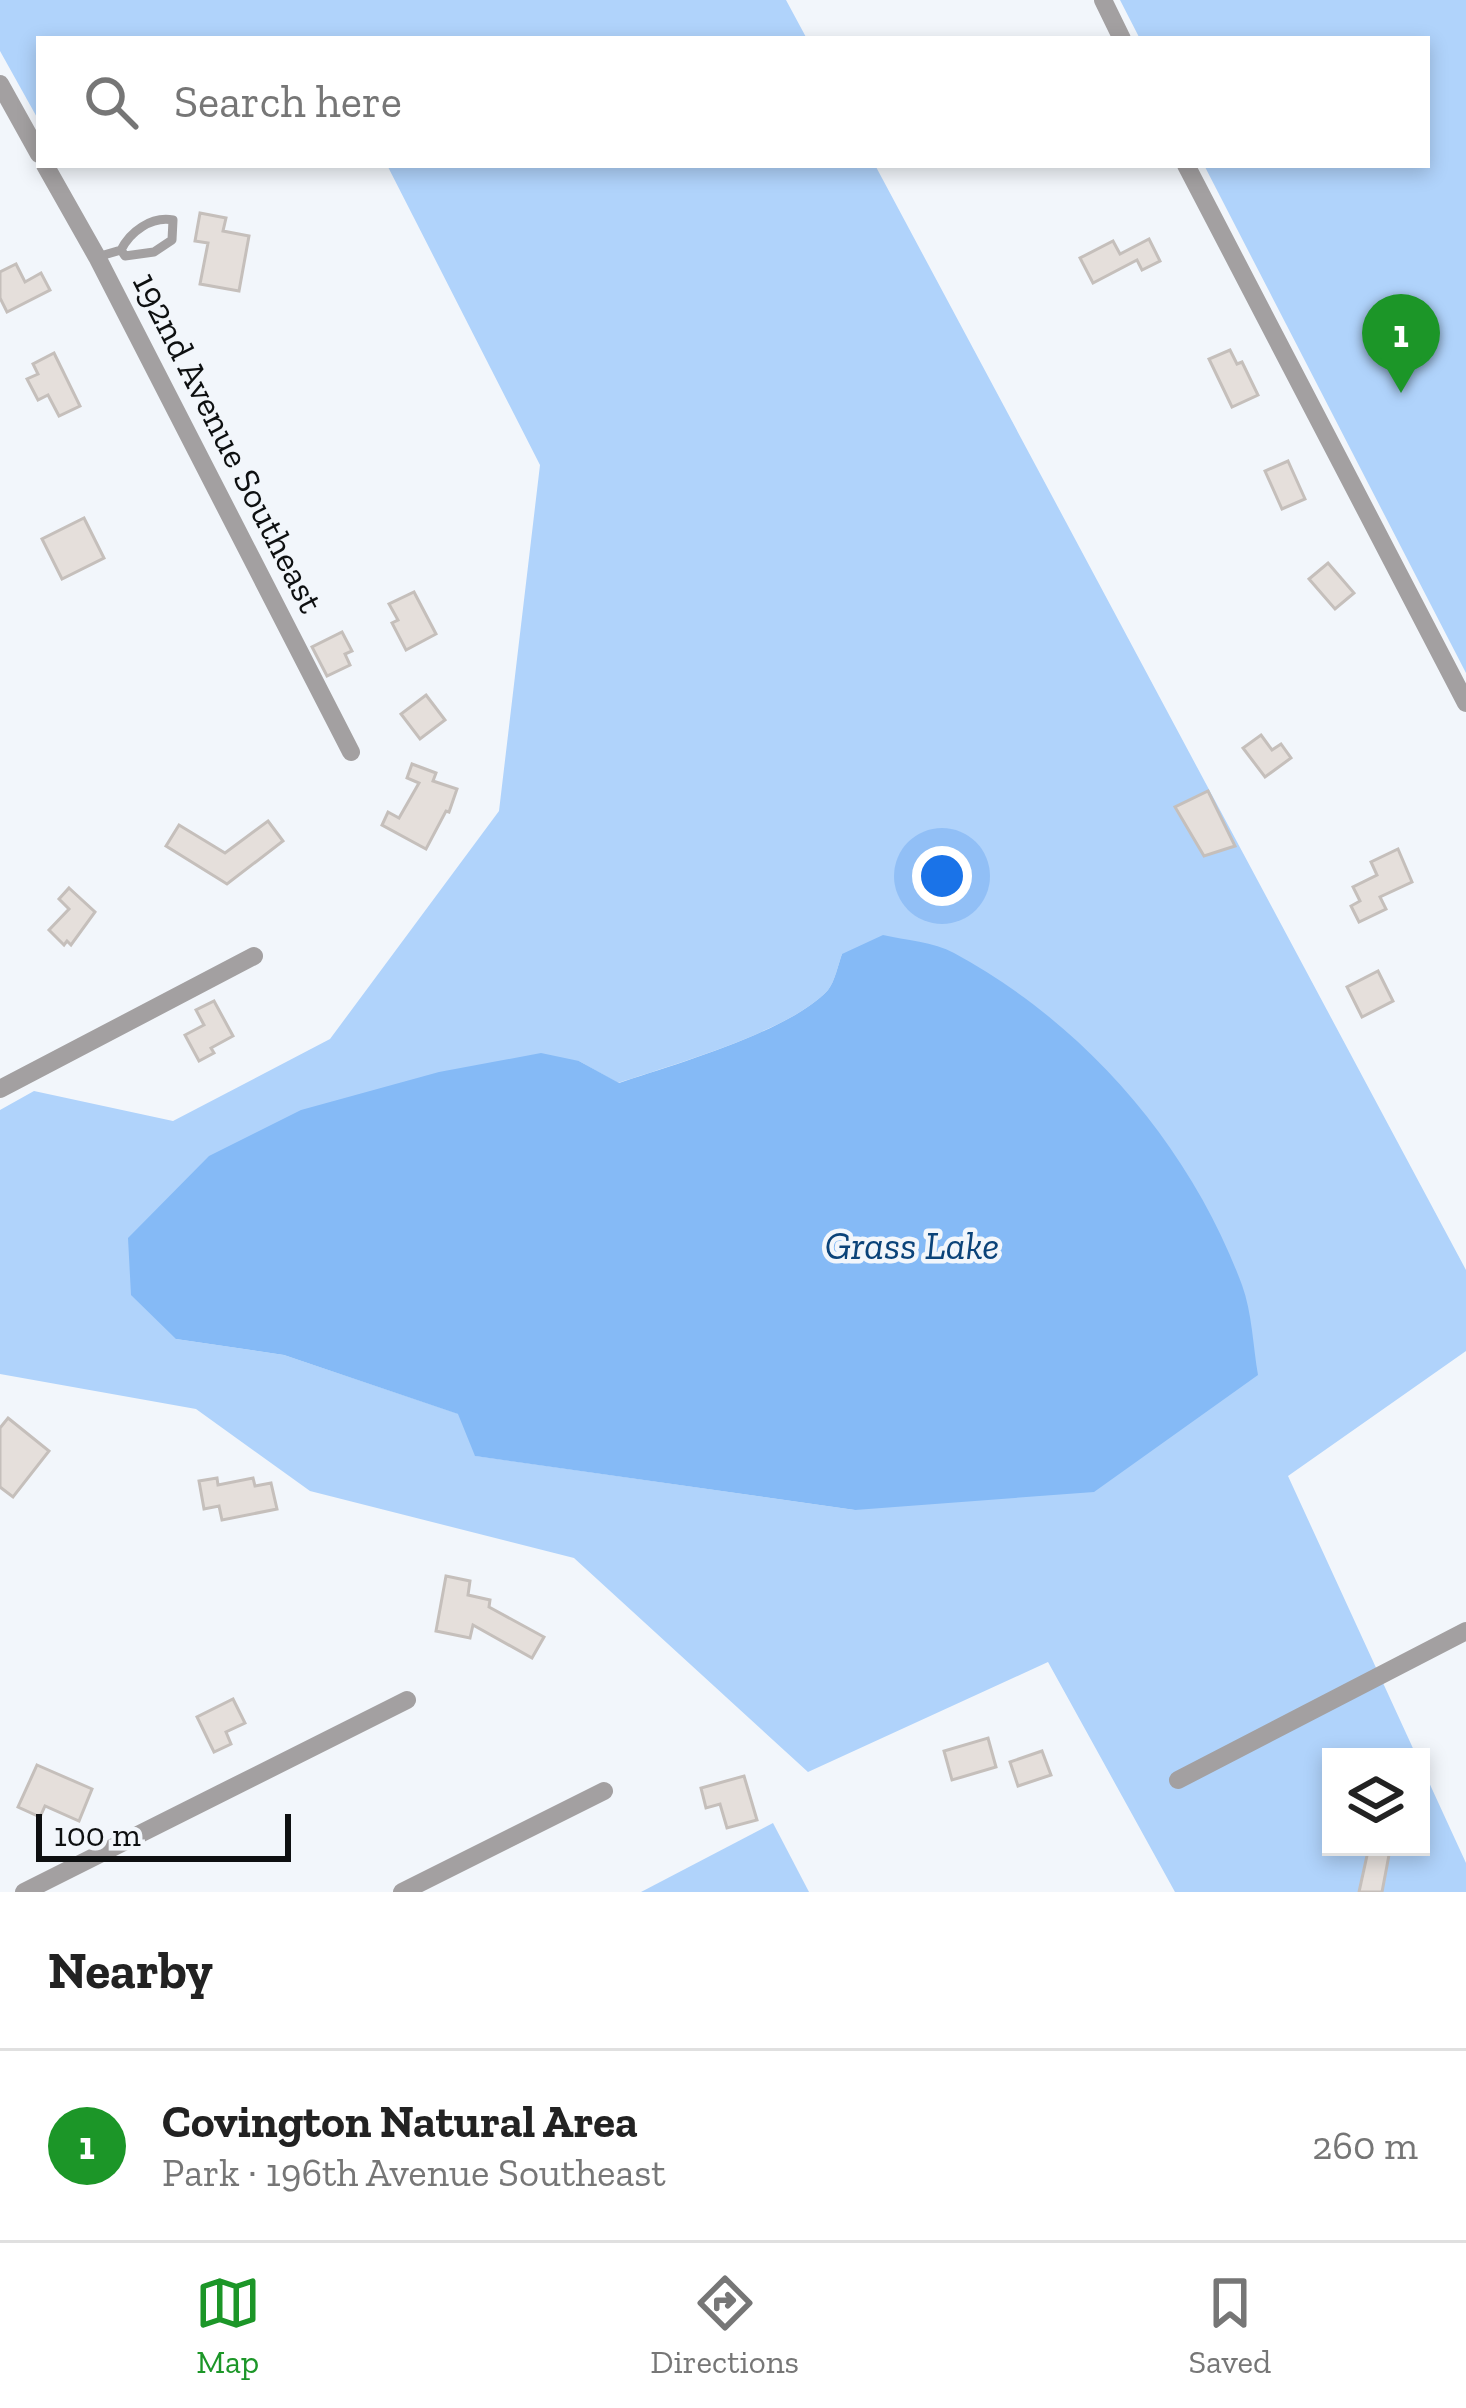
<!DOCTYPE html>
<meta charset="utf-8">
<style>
body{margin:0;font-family:"Zilla Slab",serif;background:#f6f6f6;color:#222}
.controls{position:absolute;right:36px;bottom:36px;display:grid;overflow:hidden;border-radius:0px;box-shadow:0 6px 18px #0003}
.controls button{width:108px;height:108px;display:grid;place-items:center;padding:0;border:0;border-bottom:3px solid #e0e0e0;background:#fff;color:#222;font:60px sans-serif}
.scale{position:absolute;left:36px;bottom:30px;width:255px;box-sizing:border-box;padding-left:12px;border:6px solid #0e1011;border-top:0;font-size:33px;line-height:42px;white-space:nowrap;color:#0e1011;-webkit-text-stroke:9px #f2f6fb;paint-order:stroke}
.you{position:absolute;left:942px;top:876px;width:42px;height:42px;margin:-30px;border:9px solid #fff;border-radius:50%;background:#1a73e8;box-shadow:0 0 0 18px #1a73e833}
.badge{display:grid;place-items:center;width:78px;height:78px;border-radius:50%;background:#1c9628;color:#fff;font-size:39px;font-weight:700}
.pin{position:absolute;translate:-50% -99px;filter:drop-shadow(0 3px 6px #0008)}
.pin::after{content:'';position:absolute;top:63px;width:42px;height:36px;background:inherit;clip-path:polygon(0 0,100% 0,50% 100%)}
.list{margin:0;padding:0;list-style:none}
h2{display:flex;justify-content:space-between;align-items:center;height:156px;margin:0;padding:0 48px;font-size:51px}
h2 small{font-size:39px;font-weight:400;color:#767676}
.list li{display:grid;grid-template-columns:78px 1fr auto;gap:36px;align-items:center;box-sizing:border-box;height:192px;padding:0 48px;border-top:3px solid #e0e0e0}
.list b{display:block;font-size:45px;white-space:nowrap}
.list p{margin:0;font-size:39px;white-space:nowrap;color:#767676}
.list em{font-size:39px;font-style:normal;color:#767676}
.icon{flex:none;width:66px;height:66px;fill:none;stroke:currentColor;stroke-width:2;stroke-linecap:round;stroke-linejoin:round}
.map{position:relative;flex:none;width:1466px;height:1892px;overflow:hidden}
.search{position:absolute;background:#fff;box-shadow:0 6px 18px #0003;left:36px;right:36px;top:36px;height:132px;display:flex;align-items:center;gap:30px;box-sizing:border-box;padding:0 42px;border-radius:0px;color:#767676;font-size:45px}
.sheet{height:348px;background:#fff}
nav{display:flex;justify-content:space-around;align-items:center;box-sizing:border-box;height:168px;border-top:3px solid #e0e0e0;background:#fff;font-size:33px;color:#767676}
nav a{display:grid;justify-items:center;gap:6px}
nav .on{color:#1c9628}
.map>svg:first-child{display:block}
</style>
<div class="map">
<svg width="1466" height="1892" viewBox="0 0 1466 1892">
<rect width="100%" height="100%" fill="#f2f6fb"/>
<g fill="#b0d3fb" fill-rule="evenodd">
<polygon points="0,0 786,0 807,39 39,39 39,121 0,51"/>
<polygon points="1120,0 1466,0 1466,673 1204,165 1427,165 1427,39 1140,39"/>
<path d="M387,165H875L1466,1270V1351L1288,1476L1417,1757H1331V1847H1421V1765L1466,1863V1892H1175L1048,1662L808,1772L574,1558L310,1491L196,1409L0,1374V1110L34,1091L173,1121L330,1039L499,811L540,465ZM842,954L855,1510L476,1456L459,1414L284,1355L176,1339L579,1061L618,1083C672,1065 791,1031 828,990C835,981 838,965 842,954Z"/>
<polygon points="773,1823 809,1892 641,1892"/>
</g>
<path fill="#85baf6" d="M883,935C905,940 934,942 954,953C1085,1024 1190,1145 1242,1285C1252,1312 1253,1346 1258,1375L1094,1492L855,1510L475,1456L458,1414L284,1355L176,1339L131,1295L128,1238L209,1156L301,1110L439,1072L541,1053L579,1061L619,1083C673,1065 791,1031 828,990C835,981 838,965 842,954Z"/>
<g fill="#e5dfdb" stroke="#c5bfbb" stroke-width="3">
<polygon points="200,213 226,218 223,231 249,236 239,291 200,284 208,243 195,241"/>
<polygon points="1149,239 1160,261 1142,270 1137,260 1093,283 1080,258 1113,241 1120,254"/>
<polygon points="16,264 25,282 41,273 50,290 7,312 0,298 0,272"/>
<polygon points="1230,350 1237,364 1242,362 1258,395 1232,407 1209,359"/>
<polygon points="54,353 80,406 59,416 48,395 38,400 27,379 38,374 33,364"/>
<polygon points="1288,461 1305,499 1282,509 1265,471"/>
<polygon points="84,518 104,558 62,579 42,539"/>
<polygon points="1328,563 1354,593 1335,609 1309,579"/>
<polygon points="414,592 436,634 406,650 392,623 398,620 389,604"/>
<polygon points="342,632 352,651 345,654 350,665 327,676 312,647"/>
<polygon points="426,695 445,720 420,739 401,714"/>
<polygon points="1261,735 1272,750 1281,744 1291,758 1265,777 1243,748"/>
<polygon points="412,764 436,773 433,781 457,789 449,812 446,811 426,849 382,825 388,812 399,818 419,783 407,778"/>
<polygon points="1208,791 1235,846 1204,856 1175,807"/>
<polygon points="268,821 283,841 227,884 166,846 179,825 225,853"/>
<polygon points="1398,849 1412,882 1380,897 1386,909 1359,922 1351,906 1360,901 1353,887 1377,875 1371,862"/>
<polygon points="69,888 95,912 71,945 67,941 64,945 49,930 69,909 59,899"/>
<polygon points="1378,971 1393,1001 1362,1017 1347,987"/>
<polygon points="214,1001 233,1036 211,1048 214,1053 199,1061 185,1035 204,1025 196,1010"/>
<polygon points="8,1418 49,1451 13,1497 0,1487 0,1428"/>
<polygon points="217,1478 218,1485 253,1478 255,1486 271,1483 277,1509 222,1520 219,1506 204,1509 199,1481"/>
<polygon points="446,1576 470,1581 468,1595 490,1600 489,1607 544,1637 532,1658 473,1625 470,1638 436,1631"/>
<polygon points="233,1699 245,1723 226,1732 231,1744 214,1752 197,1717"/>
<polygon points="988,1738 996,1767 952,1780 944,1751"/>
<polygon points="1042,1751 1051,1775 1018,1786 1010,1762"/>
<polygon points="37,1765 92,1789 79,1821 45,1806 40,1817 18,1807"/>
<polygon points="744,1776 757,1820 727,1828 720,1804 706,1808 701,1788"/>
<polygon points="1368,1851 1389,1855 1382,1892 1359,1892"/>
</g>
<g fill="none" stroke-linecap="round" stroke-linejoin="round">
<path stroke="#a3a0a1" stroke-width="9" d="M97,257L121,250C130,232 151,216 173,220L172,240L154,252L125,256L121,250"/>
<g stroke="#a3a0a1" stroke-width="18">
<polyline points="1103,0 1122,39"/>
<polyline points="0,84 39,154"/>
<polyline points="45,165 97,257 351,752"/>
<polyline points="1186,165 1466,703"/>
<polyline points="0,1089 254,956"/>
<polyline points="1178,1780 1466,1631"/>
<polyline points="24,1892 407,1700"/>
<polyline points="402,1892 604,1791"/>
</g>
</g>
<g text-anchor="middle" stroke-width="9" stroke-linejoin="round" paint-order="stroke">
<g font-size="36" fill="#0e1011" stroke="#f2f6fb">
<text transform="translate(229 442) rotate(63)" y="13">192nd Avenue Southeast</text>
</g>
<g font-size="39" font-style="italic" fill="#0b4379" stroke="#f2f6fb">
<text x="912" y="1259">Grass Lake</text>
</g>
</g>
</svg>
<div class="controls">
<button><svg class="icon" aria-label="layers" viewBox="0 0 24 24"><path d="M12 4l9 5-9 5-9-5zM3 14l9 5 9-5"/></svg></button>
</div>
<div class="scale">100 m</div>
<div class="you"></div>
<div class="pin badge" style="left:1401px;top:393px">1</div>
<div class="search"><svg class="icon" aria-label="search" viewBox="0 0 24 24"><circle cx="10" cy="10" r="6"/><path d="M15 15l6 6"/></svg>Search here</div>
</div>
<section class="sheet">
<h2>Nearby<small></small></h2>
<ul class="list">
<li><span class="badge">1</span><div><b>Covington Natural Area</b><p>Park · 196th Avenue Southeast</p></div><em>260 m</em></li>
</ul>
</section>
<nav>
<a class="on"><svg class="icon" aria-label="map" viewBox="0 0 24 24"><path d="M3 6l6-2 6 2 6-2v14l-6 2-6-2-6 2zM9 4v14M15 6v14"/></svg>Map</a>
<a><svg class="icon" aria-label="directions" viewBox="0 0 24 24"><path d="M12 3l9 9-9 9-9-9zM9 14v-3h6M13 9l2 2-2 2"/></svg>Directions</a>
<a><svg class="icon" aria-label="saved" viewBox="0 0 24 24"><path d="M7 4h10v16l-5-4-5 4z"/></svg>Saved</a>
</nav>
